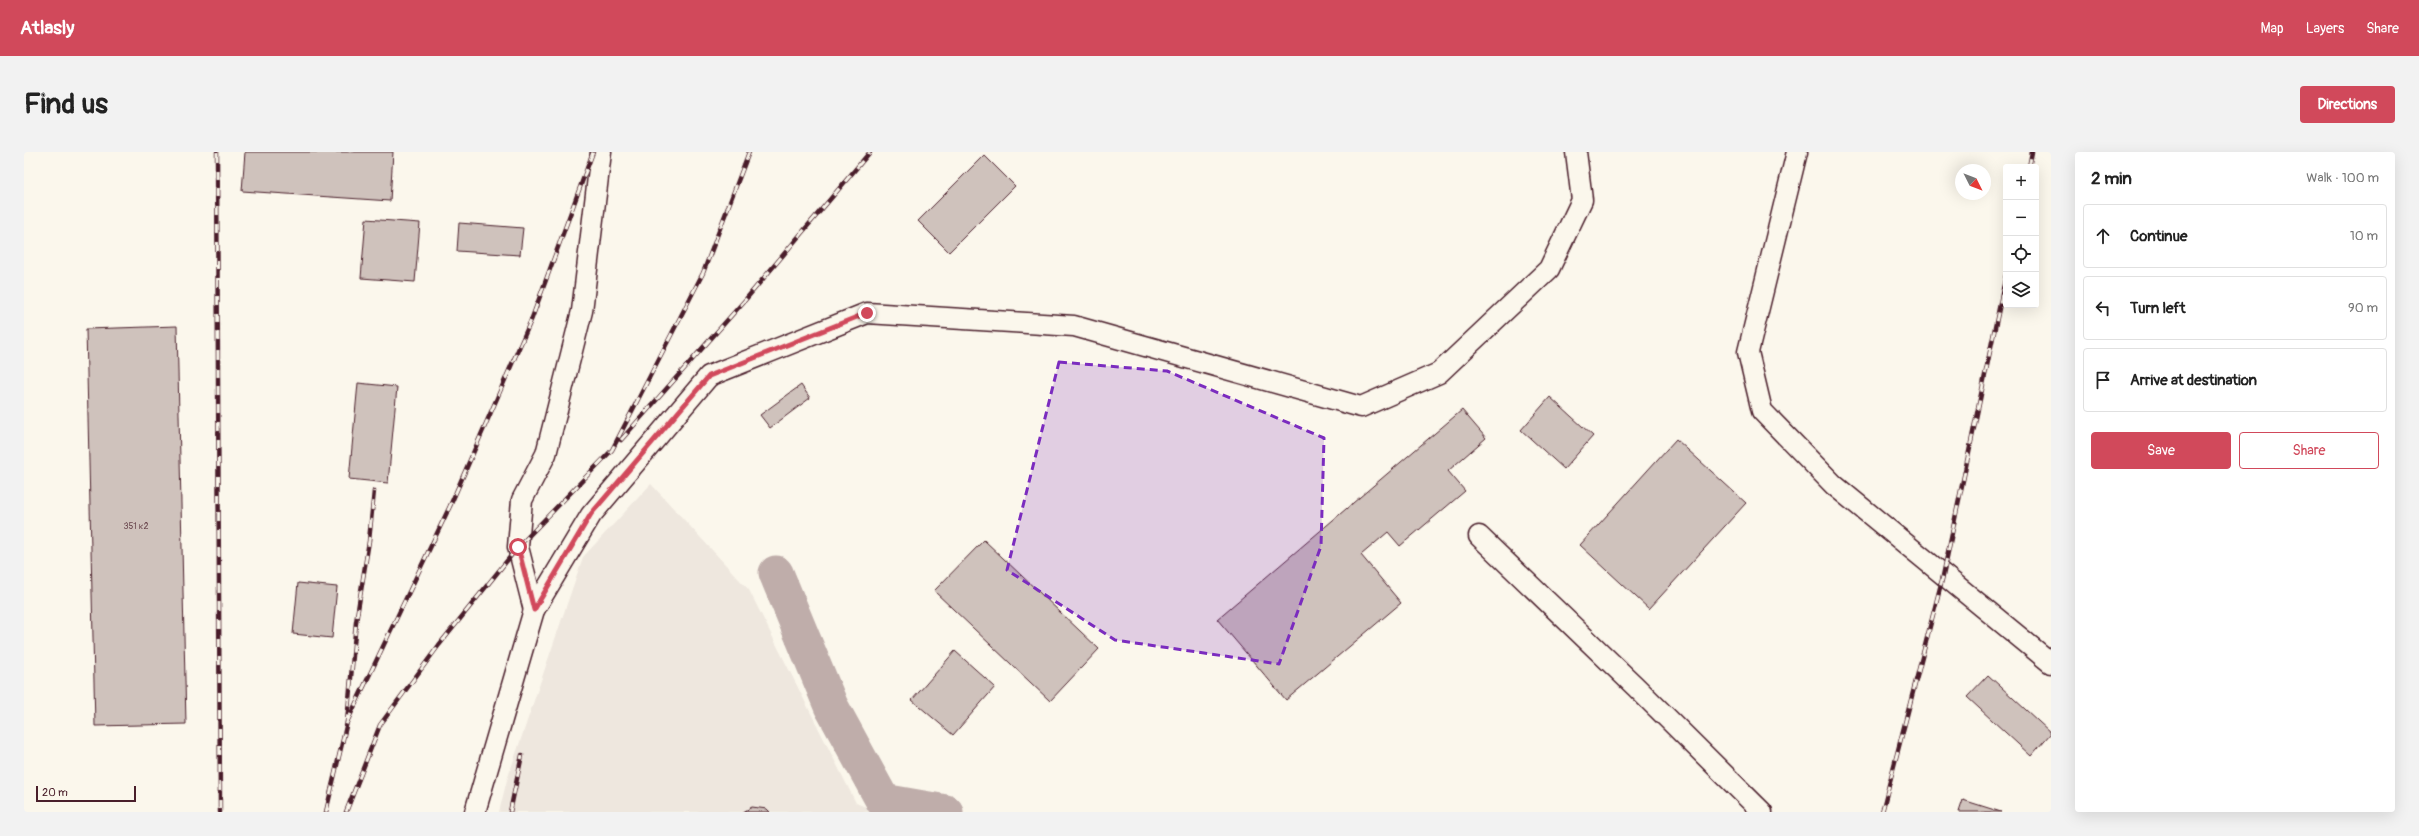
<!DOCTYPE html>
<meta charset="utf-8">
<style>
body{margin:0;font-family:Pangolin,sans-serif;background:#f2f2f2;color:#222}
.controls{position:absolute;right:12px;top:12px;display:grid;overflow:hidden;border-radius:4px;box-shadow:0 4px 16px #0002}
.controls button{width:36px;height:36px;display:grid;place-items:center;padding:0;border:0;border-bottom:1px solid #e0e0e0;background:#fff;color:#222;font:20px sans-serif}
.compass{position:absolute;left:1931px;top:12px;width:36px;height:36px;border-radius:50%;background:#fff;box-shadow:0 4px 16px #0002;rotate:132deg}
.scale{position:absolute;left:12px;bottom:10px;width:100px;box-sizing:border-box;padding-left:4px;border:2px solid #4a1f2b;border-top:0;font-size:11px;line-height:14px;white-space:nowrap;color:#4a1f2b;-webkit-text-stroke:3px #fbf7ec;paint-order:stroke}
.stop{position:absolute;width:12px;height:12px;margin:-9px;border:3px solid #d1495b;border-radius:50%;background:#fff}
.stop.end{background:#d1495b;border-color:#fff;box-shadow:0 1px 4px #0008}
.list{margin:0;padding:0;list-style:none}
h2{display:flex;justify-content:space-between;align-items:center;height:52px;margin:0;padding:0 16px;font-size:17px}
h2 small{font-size:13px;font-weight:400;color:#767676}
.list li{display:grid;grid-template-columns:26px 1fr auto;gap:12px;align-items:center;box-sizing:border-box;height:64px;margin:0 8px 8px;padding:0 8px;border:1px solid #e0e0e0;border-radius:4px}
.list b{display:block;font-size:15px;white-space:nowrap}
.list em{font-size:13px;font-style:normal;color:#767676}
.actions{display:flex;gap:8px;padding:12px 16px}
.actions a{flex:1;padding:9px 0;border:1px solid #d1495b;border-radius:4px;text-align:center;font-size:14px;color:#d1495b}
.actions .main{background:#d1495b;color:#fff}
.icon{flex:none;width:22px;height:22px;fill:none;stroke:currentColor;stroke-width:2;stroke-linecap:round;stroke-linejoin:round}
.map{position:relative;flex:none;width:2027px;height:660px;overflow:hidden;border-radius:4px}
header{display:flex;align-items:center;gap:24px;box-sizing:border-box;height:56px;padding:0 20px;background:#d1495b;color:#fff}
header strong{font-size:19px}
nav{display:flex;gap:22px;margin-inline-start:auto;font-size:14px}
.intro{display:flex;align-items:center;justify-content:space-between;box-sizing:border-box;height:96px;padding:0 24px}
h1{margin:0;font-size:28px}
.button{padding:10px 18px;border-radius:4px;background:#d1495b;color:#fff;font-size:14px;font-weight:700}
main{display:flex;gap:24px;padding:0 24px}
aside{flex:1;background:#fff;border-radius:4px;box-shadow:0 4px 16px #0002}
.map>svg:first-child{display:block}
</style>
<header>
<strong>Atlasly</strong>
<nav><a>Map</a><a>Layers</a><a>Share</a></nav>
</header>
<div class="intro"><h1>Find us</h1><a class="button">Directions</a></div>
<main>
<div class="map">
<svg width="2027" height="660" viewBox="0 0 2027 660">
<rect width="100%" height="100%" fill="#fbf7ec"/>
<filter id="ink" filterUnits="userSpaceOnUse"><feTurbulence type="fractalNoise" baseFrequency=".025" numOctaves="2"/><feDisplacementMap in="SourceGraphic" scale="8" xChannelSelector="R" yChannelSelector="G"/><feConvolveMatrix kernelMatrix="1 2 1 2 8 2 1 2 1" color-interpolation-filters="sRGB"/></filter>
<g filter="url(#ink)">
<polygon fill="#eee7de" points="627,332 725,438 832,651 854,660 475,660 483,628 559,405"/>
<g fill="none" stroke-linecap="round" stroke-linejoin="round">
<polyline stroke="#bfadaa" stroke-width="35" points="752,421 807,554 859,649 922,660"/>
</g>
<g fill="#cfc2bc" stroke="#4a1f2b">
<polygon points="221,0 369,0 366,49 218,39"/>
<polygon points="960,3 991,34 925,100 894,69"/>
<polygon points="342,67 396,71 391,130 337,126"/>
<polygon points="435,71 499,76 496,103 433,99"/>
<polygon points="153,174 162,572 71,574 62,177"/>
<polygon points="334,231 373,235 364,331 325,327"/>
<polygon points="777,233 786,246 746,276 736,263"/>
<polygon points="1526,245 1569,284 1540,317 1497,278"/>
<polygon points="1438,258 1462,286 1424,319 1441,339 1376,394 1364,380 1337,403 1377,451 1262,548 1193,467"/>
<polygon points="1652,287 1722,351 1625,457 1556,393"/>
<polygon points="960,388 1075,497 1026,549 910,439"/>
<polygon points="274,431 313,435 308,486 269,482"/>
<polygon points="931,499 971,535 929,583 888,548"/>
<polygon points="1964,523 2027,581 2007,604 1943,545"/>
<polygon points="1939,648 1977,660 1935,660"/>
<polygon points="728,655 743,657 746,660 719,660"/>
</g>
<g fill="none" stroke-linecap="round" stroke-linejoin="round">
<g stroke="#4a1f2b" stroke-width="23">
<g id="service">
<polyline points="1773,0 1724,200 1738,259 1810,333 2027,511"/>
<polyline points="1455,384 1612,535 1738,660"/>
<polyline points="510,458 494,395 498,348 522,302 558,159 577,0"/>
<polyline points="451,660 510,458 567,363 685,224 843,161 1050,174 1337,255 1415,221 1525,117 1558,48 1552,0"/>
</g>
</g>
<use href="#service" stroke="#fbf7ec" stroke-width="20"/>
<g stroke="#4a1f2b" stroke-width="4.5">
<g id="rail">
<polyline points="193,0 196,660"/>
<polyline points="2005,15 2008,0"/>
<polyline points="597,288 722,147 846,0"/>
<polyline points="323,570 426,354 508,166 569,0"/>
<polyline points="302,660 323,570 332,470 345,389 350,339"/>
<polyline points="322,660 356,573 415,493 494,395 588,298 679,121 725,0"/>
<polyline points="486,660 498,603"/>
<polyline points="1858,660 1919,424 1982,123"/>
</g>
</g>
<use href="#rail" stroke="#fbf7ec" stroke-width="3" stroke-dasharray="9" stroke-linecap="butt"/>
</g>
</g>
<g fill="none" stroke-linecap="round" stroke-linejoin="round" filter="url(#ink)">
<polyline stroke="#d1495b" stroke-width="5" points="494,395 510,458 567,362 685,224 843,161"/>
</g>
<path fill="#7b2cbf" fill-opacity="0.2" stroke="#7b2cbf" stroke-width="3" stroke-dasharray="8 5" stroke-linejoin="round" d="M1035,210L1143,219L1300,286L1297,394L1255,512L1091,488L983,418Z"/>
<g text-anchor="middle" stroke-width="3.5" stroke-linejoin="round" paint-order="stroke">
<g font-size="9" fill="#6b484f">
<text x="112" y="377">351 к2</text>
</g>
</g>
</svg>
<div class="controls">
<button>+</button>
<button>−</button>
<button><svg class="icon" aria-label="locate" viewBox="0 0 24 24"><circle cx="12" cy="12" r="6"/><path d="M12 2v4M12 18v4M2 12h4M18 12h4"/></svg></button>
<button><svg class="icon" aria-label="layers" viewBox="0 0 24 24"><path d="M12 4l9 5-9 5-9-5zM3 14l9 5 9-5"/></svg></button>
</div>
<svg class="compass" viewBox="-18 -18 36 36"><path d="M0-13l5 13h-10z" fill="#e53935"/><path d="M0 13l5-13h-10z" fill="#767676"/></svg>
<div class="scale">20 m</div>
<div class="stop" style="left:494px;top:395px"></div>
<div class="stop end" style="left:843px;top:161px"></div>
</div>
<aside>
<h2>2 min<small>Walk · 100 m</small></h2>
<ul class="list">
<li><svg class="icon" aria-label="ahead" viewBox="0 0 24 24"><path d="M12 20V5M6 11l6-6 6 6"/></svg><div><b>Continue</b></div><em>10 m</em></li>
<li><svg class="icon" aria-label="left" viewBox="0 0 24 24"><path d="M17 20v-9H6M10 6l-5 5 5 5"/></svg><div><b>Turn left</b></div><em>90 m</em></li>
<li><svg class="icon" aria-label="arrive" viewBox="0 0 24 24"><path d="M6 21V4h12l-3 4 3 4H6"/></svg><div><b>Arrive at destination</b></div></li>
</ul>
<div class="actions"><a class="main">Save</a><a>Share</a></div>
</aside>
</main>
